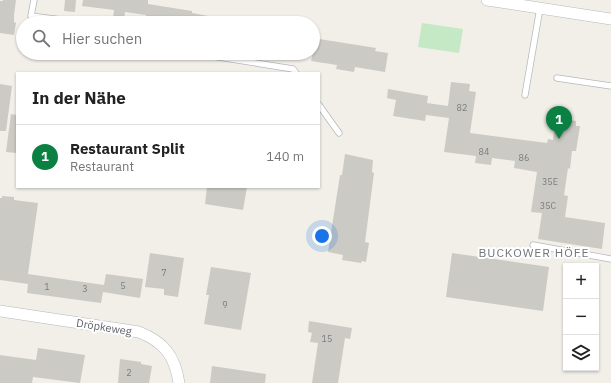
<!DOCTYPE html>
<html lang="de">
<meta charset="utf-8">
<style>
body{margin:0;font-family:"IBM Plex Sans",sans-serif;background:#f2f2f2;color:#222}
.controls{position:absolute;right:12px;bottom:12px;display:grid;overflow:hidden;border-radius:0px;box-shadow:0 1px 3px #0004}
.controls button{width:36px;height:36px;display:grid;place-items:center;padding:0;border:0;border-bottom:1px solid #e0e0e0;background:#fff;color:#222;font:20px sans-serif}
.you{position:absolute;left:322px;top:236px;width:14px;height:14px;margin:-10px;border:3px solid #fff;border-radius:50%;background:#1a73e8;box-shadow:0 0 0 6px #1a73e833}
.badge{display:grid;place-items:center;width:26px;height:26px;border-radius:50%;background:#0b8043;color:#fff;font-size:13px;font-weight:700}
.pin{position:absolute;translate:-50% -33px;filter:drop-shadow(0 1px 2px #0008)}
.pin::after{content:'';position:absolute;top:21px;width:14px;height:12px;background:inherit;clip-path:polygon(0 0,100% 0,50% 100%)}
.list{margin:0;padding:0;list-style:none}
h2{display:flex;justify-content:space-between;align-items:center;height:52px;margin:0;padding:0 16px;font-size:17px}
h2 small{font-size:13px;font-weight:400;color:#767676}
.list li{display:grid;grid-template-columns:26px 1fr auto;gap:12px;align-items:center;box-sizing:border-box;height:64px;padding:0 16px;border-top:1px solid #e0e0e0}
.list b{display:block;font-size:15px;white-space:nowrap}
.list p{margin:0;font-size:13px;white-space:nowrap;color:#767676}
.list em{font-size:13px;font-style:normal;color:#767676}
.icon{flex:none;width:22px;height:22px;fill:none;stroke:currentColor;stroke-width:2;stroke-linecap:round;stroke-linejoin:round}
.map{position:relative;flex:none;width:611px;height:383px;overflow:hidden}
.search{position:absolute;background:#fff;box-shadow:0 1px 3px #0004;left:16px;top:16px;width:304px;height:44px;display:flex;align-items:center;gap:10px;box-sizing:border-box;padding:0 14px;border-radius:22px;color:#767676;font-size:15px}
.panel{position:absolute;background:#fff;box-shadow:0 1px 3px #0004;left:16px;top:72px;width:304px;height:116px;border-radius:0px}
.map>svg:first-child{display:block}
</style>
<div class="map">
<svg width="611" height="383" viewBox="0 0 611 383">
<rect width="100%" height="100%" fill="#f1efe8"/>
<polygon fill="#c5e8c5" points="422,23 463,29 459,53 418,47"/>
<g fill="#cccac5">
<polygon points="3,0 16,0 14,15 14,22 16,23 14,35 0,33 0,1 3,1"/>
<polygon points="65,0 76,0 75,12 64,11"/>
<polygon points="83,0 148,0 148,4 192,11 192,13 219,18 219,23 145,23 146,15 125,12 124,19 113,18 114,10 82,6"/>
<polygon points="313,38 376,48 375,51 388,53 385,72 355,67 354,72 336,69 337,65 311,61 313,53"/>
<polygon points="451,82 470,84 469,91 476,92 470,133 547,143 548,139 553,140 556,118 576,121 576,126 580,126 576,151 572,151 570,169 568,168 564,195 568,196 565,217 605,223 602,249 538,239 542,213 531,212 537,172 514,168 515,161 492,158 491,165 475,163 476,156 444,152 449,118 426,115 425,121 393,116 396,100 387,98 388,89 428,96 427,103 448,106"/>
<polygon points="0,84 12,86 6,131 0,131"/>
<polygon points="11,114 17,115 17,153 6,152"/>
<polygon points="345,154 373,160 372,172 374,173 365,242 369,243 366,262 362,261 361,263 342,260 343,255 328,252 340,175 342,175"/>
<polygon points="207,187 247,187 243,210 205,204"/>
<polygon points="2,196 14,197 14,200 38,203 28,274 104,285 106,274 143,279 140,298 103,292 101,303 27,293 28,284 0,280 0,198 2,198"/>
<polygon points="150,253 184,258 178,297 164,295 164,289 145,287"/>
<polygon points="452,253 549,267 543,311 446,297"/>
<polygon points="211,267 251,273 241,330 204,324 209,295 206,295"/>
<polygon points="309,321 352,328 350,339 345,338 338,383 312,383 318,343 310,342 312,333 308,332"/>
<polygon points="38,348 85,355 80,383 33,377 32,383 0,383 0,355 36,360"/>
<polygon points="120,359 141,362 141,364 152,366 149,383 118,383"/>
<polygon points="212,366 266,374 265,383 210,383"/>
</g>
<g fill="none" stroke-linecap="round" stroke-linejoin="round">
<g stroke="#b5b8bc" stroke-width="7">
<g id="service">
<polyline points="34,0 31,16 86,23"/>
<polyline points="193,53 293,69 296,73"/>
<polyline points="557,78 611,86"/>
<polyline points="525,95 540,8"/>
<polyline points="319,105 339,133"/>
<polyline points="533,245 611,259"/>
</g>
</g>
<g stroke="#b5b8bc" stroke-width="12">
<g id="minor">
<polyline points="487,0 611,19"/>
<path d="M0,311L139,332C164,342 175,356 179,383"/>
</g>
</g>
<use href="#service" stroke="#fff" stroke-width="5.5"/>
<use href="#minor" stroke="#fff" stroke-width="11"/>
</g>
<g text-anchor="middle" stroke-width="4" stroke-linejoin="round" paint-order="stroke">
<g font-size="9" fill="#7a7d7f">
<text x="462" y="111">82</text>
<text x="484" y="155">84</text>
<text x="524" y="161">86</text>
<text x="550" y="185">35E</text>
<text x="548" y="209">35C</text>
<text x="164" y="276">7</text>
<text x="123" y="289">5</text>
<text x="47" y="290">1</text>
<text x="85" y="292">3</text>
<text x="225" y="308">9</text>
<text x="327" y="342">15</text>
<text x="129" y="376">2</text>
</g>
<g font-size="11" fill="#5f6368" stroke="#fff">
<text transform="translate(104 327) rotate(9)" y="4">Dröpkeweg</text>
</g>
<g font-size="12" letter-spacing="1" fill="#70757a" stroke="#fff">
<text x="534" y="257">BUCKOWER HÖFE</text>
</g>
</g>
</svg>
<div class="controls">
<button>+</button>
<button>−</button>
<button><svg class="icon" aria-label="layers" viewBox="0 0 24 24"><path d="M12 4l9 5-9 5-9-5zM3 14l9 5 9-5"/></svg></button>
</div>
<div class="you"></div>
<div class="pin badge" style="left:559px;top:139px">1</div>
<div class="search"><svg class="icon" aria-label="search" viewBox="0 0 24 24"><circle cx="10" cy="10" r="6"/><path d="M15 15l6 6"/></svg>Hier suchen</div>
<section class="panel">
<h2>In der Nähe<small></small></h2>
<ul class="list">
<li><span class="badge">1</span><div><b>Restaurant Split</b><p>Restaurant</p></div><em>140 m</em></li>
</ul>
</section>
</div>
